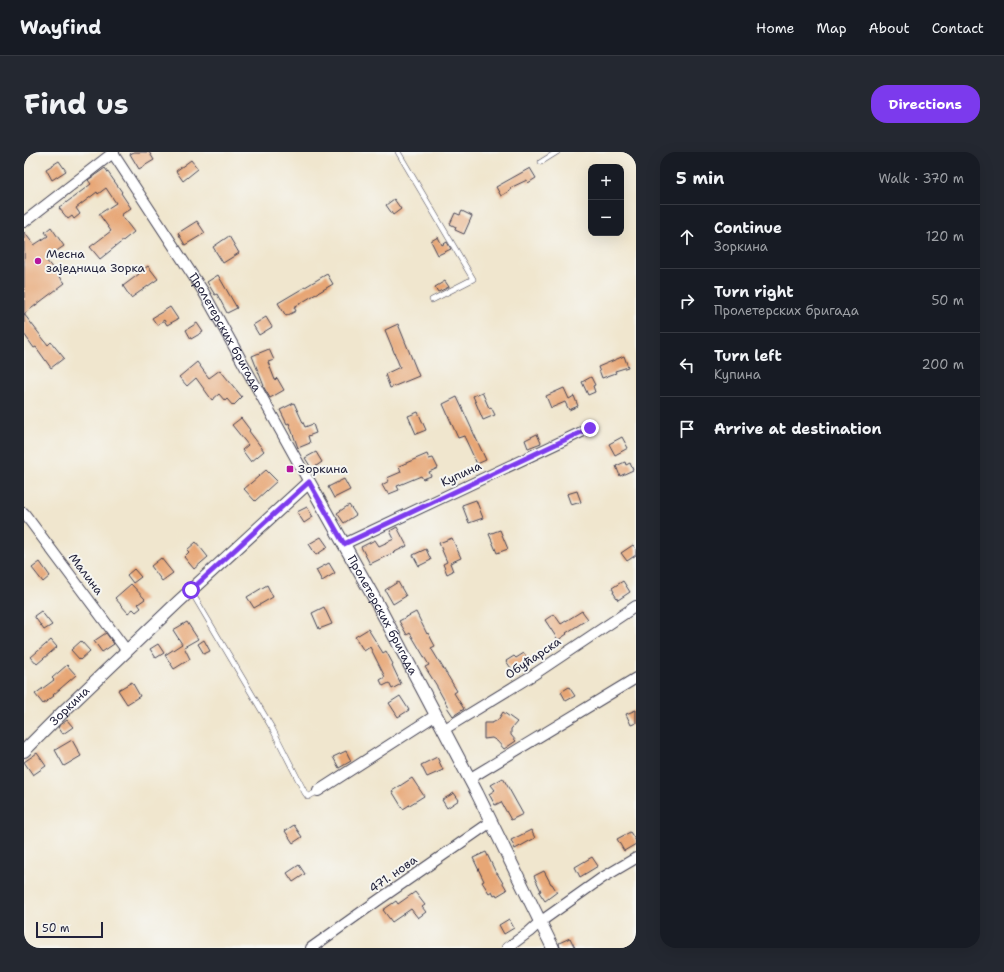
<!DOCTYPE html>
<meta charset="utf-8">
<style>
body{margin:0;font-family:"Shantell Sans",sans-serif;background:#242831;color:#f1f3f6}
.controls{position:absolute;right:12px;top:12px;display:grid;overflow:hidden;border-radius:8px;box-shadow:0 4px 16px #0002}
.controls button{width:36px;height:36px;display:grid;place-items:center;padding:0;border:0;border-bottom:1px solid #363941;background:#171b24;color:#f1f3f6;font:20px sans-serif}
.scale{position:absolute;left:12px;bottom:10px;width:67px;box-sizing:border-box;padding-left:4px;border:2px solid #22223b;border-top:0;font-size:11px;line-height:14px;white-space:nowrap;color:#22223b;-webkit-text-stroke:3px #f6f6f2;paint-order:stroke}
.stop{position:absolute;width:12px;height:12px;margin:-9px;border:3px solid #7c3aed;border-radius:50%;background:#fff}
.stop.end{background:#7c3aed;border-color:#fff;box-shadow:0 1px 4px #0008}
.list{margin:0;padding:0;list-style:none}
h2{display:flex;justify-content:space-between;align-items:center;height:52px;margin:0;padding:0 16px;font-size:17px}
h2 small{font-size:13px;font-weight:400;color:#9ea1a6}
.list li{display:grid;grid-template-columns:26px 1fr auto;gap:12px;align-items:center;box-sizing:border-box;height:64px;padding:0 16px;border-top:1px solid #363941}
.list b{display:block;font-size:15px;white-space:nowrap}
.list p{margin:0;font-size:13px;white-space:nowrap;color:#9ea1a6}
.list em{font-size:13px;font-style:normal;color:#9ea1a6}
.icon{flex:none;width:22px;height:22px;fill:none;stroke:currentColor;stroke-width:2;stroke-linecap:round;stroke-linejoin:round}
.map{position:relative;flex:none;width:612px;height:796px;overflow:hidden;border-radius:16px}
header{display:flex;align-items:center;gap:24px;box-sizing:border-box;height:56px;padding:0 20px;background:#171b24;border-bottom:1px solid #363941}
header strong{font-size:19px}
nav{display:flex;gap:22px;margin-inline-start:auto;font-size:14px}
.intro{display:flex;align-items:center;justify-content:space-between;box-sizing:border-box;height:96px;padding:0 24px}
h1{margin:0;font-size:28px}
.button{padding:10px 18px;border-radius:16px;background:#7c3aed;color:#fff;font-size:14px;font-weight:700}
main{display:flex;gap:24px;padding:0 24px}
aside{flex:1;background:#171b24;border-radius:16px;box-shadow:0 4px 16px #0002}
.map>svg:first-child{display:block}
</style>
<header>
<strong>Wayfind</strong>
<nav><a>Home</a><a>Map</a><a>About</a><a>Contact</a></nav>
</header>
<div class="intro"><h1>Find us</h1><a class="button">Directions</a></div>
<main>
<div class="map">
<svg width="612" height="796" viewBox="0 0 612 796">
<rect width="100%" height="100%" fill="#f6f6f2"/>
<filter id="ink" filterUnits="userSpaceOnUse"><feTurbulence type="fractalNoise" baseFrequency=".025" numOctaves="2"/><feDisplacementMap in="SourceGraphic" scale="8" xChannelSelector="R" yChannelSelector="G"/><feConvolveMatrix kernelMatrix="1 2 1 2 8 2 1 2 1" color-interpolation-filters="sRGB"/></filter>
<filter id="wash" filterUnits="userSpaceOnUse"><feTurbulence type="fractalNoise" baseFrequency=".012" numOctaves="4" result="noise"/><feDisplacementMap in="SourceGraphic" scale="16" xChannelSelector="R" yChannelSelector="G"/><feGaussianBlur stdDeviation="0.9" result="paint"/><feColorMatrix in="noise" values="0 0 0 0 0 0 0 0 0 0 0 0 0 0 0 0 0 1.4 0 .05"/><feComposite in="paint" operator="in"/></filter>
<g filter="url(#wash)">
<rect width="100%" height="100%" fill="#f0e6ce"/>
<g id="blocks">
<g fill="#e7a674">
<polygon points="110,0 125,0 130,8 115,17 106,2"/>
<polygon points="167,8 174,17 159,29 152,19"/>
<polygon points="35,9 42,19 28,28 22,17"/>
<polygon points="81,16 98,40 97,41 107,56 97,63 110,80 76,107 66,95 87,79 75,62 92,51 82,36 74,42 73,40 52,56 56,62 50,67 48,64 44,67 35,56 67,32 64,28"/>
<polygon points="506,16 512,26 504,31 503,28 486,36 487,38 477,44 472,35"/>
<polygon points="370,47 377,57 369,63 362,53"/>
<polygon points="438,59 448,64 440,82 431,78 432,75 426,72 431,61 436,63"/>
<polygon points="173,69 181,81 161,93 154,81"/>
<polygon points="27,75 40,94 21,107 41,131 0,162 24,193 27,190 40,206 27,216 12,195 10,196 0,182 0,80 10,93 24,84 21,80"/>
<polygon points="205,84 215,101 199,111 189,95"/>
<polygon points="414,85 418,93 423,90 427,97 414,103 407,89"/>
<polygon points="124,114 134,127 107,146 99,134 115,122 114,121"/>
<polygon points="303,122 309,132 270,155 272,159 262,164 254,151"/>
<polygon points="194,123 213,156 203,161 193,142 191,143 183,130"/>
<polygon points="421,129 425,135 414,140 411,135"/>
<polygon points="146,155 154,167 143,173 140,168 133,173 128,166"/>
<polygon points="242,165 248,175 235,183 229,173"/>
<polygon points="173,171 179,180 167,187 162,178"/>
<polygon points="374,172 395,224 366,236 361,222 376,215 361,178"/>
<polygon points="245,197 250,208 244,210 251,228 253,226 260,238 246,246 239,234 240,234 228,204"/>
<polygon points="600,204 604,215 591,219 592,221 578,226 574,215"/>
<polygon points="173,210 185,226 196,218 218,245 209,254 203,247 201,249 195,242 188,248 172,226 163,234 155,225"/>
<polygon points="567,225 571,233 569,234 571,240 564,243 558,230"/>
<polygon points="540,236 545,247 550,244 554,254 545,258 541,250 527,256 522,244"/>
<polygon points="458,240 465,256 467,255 471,263 459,268 449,244"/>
<polygon points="433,245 462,308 453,312 440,284 434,286 419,252"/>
<polygon points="270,251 281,275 289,272 292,281 284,284 286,291 274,296 265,271 263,272 256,258"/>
<polygon points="394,260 402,278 392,282 384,264"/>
<polygon points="217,266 226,278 225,279 240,299 227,310 218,298 224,293 208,273"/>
<polygon points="513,282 517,291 504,296 501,288"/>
<polygon points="598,285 604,296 591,303 585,292"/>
<polygon points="292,300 298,310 288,317 281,306"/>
<polygon points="403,302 405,307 409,306 414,316 405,320 407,324 399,327 397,324 373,334 375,338 365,342 364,339 362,340 358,333 365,329 363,326 377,320 375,314"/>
<polygon points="601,310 602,313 606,311 609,318 596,324 592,314"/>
<polygon points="242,318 253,329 231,349 220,337"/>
<polygon points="320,327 326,338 310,346 304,335"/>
<polygon points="553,339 557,350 547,353 543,342"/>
<polygon points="452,348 459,366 445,371 438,353"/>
<polygon points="325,353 332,363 320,371 313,361"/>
<polygon points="283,355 289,365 280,371 273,360"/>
<polygon points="373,375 383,394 346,412 337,395 351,388 355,394 370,387 366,379"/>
<polygon points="476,378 484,397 473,401 465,382"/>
<polygon points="297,385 304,395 292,403 285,392"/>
<polygon points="428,386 437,406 426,411 429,419 423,422 419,412 423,410 415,391"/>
<polygon points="172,390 184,405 170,417 160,405 165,400 163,398"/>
<polygon points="609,393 612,397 612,403 603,409 597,401"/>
<polygon points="402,397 407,408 395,414 389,403"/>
<polygon points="137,406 149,421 138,429 127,414"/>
<polygon points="16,410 26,424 19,430 8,416"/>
<polygon points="305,411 311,421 298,429 292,418"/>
<polygon points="110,417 117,425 109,431 103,423"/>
<polygon points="599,429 606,440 594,448 589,440 590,440 588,436"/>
<polygon points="374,430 382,444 369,452 361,438"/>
<polygon points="107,432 121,447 114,452 117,456 112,460 109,457 104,461 91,446"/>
<polygon points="243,433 249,445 230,456 223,445"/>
<polygon points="300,455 308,472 295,477 288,461"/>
<polygon points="17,459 28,473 20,478 10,464"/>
<polygon points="558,459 564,467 542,481 543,482 534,488 521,468 530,462 537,472"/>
<polygon points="392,460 403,482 404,481 411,494 407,496 433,539 430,541 440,557 429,564 423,555 424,555 413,535 413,534 401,515 405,513 386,481 383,483 375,469"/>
<polygon points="163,470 174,487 160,495 166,507 150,517 141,503 158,492 149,478"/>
<polygon points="344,477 359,501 362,499 369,512 368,513 377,532 368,537 365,531 359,534 356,528 361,525 346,495 340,499 331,485"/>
<polygon points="82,481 90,492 78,500 70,489"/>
<polygon points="27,488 33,495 13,512 7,505"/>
<polygon points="180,488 186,499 180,502 174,492"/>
<polygon points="57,489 66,499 56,508 47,498"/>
<polygon points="134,492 140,501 132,506 126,497"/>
<polygon points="500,501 505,509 489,519 482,509 490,504 492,506"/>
<polygon points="43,513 52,523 29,543 30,544 19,552 11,542 30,528 28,526"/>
<polygon points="108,530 116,544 103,552 94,538"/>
<polygon points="545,535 551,544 542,549 537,540"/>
<polygon points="376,544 385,558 374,565 365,551"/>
<polygon points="612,558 612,571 607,573 602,562"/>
<polygon points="479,560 493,570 487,577 487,583 492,589 480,597 473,589 468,586 460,587 460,571 468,571 474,568"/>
<polygon points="43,568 49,575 39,582 34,575"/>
<polygon points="48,588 57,604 40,614 31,598"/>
<polygon points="322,599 327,609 315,616 309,605"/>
<polygon points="13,601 22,614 9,623 0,610"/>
<polygon points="413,605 419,618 403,625 397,613"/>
<polygon points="388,626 400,644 379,657 368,639"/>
<polygon points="479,626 499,662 487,668 477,650 471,653 465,642 471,638 467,633"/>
<polygon points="430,641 435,648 423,656 418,648"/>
<polygon points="270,673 278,685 269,691 261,679"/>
<polygon points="507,678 511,686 491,697 487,688"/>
<polygon points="606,680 612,689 612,692 600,699 593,687"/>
<polygon points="462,700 472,721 473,721 483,738 473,744 472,742 470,743 468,739 465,741 458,730 460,729 449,706"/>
<polygon points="568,705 574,714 556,725 551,715"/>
<polygon points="275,713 281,722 269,730 263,721"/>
<polygon points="520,719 527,732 528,732 533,740 521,749 515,740 517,739 510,724"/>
<polygon points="391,740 401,753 398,755 402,760 394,766 387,757 368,770 359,758 372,749 374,752"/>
<polygon points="485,767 490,776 480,782 475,773"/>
<polygon points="546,786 551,796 536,796 535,791"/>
</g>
</g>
</g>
<g filter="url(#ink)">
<use href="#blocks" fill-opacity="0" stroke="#413f51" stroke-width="1"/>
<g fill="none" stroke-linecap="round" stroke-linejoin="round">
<g stroke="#413f51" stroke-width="6">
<g id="service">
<polyline points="374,0 449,127 408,148"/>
<polyline points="517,10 533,0"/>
<polyline points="167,439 248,576 281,641 284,645 294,639"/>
</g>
</g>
<g stroke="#413f51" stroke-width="12">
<g id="minor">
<path id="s1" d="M88,0L179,139L285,330"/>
<polyline points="0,70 90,0"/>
<polyline points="0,361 103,499"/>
<polyline points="320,392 566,276"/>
<polyline points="419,578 509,523 612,454"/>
<polyline points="445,627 612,526"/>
<polyline points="294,639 412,563"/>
<polyline points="287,796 353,749 467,670"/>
<polyline points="483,796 505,780 516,770 578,726 612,706"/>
</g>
</g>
<g stroke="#413f51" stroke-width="14">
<g id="tertiary">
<path id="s2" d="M0,599L43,556L154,450L285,330L354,453L453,641L529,796"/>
</g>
</g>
<use href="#service" stroke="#fff" stroke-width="5"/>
<use href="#minor" stroke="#fff" stroke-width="10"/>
<use href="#tertiary" stroke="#fff" stroke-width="12"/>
</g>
</g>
<g fill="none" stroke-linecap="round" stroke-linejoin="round" filter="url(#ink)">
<polyline stroke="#7c3aed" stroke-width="5" points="167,438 285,330 320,392 566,276"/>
</g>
<g fill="#b5179e" stroke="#f6f6f2" stroke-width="1.5">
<circle cx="14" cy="109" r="4"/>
<rect x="262" y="313" width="8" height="8" rx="2"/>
</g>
<g text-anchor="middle" stroke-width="4" stroke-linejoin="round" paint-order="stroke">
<g font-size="12" fill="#22223b" stroke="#f6f6f2" text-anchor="start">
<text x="22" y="106">Месна<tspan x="22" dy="14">заједница Зорка</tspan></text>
<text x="274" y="321">Зоркина</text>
</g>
<g font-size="12" fill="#22223b" stroke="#f6f6f2">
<text dy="4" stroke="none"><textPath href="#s1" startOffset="213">Пролетерских бригада</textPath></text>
<text transform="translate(437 322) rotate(-25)" y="4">Купина</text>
<text transform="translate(62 422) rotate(53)" y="4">Малина</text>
<text dy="4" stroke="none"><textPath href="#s2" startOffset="544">Пролетерских бригада</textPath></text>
<text transform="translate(509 506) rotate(-34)" y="4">Обућарска</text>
<text dy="4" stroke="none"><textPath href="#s2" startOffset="64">Зоркина</textPath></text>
<text transform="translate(369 722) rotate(-35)" y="4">471. нова</text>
</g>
</g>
</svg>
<div class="controls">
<button>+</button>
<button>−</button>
</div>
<div class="scale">50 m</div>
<div class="stop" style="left:167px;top:438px"></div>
<div class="stop end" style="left:566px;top:276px"></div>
</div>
<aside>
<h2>5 min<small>Walk · 370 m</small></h2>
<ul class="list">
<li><svg class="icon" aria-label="ahead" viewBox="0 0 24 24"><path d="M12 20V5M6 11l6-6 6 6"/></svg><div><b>Continue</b><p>Зоркина</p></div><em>120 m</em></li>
<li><svg class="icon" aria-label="right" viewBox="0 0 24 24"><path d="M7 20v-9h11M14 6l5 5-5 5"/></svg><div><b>Turn right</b><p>Пролетерских бригада</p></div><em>50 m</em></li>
<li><svg class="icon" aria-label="left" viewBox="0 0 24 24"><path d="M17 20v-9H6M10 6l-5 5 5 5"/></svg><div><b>Turn left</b><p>Купина</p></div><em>200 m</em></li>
<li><svg class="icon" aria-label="arrive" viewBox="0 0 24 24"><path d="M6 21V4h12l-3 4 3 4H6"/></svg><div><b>Arrive at destination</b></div></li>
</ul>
</aside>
</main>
